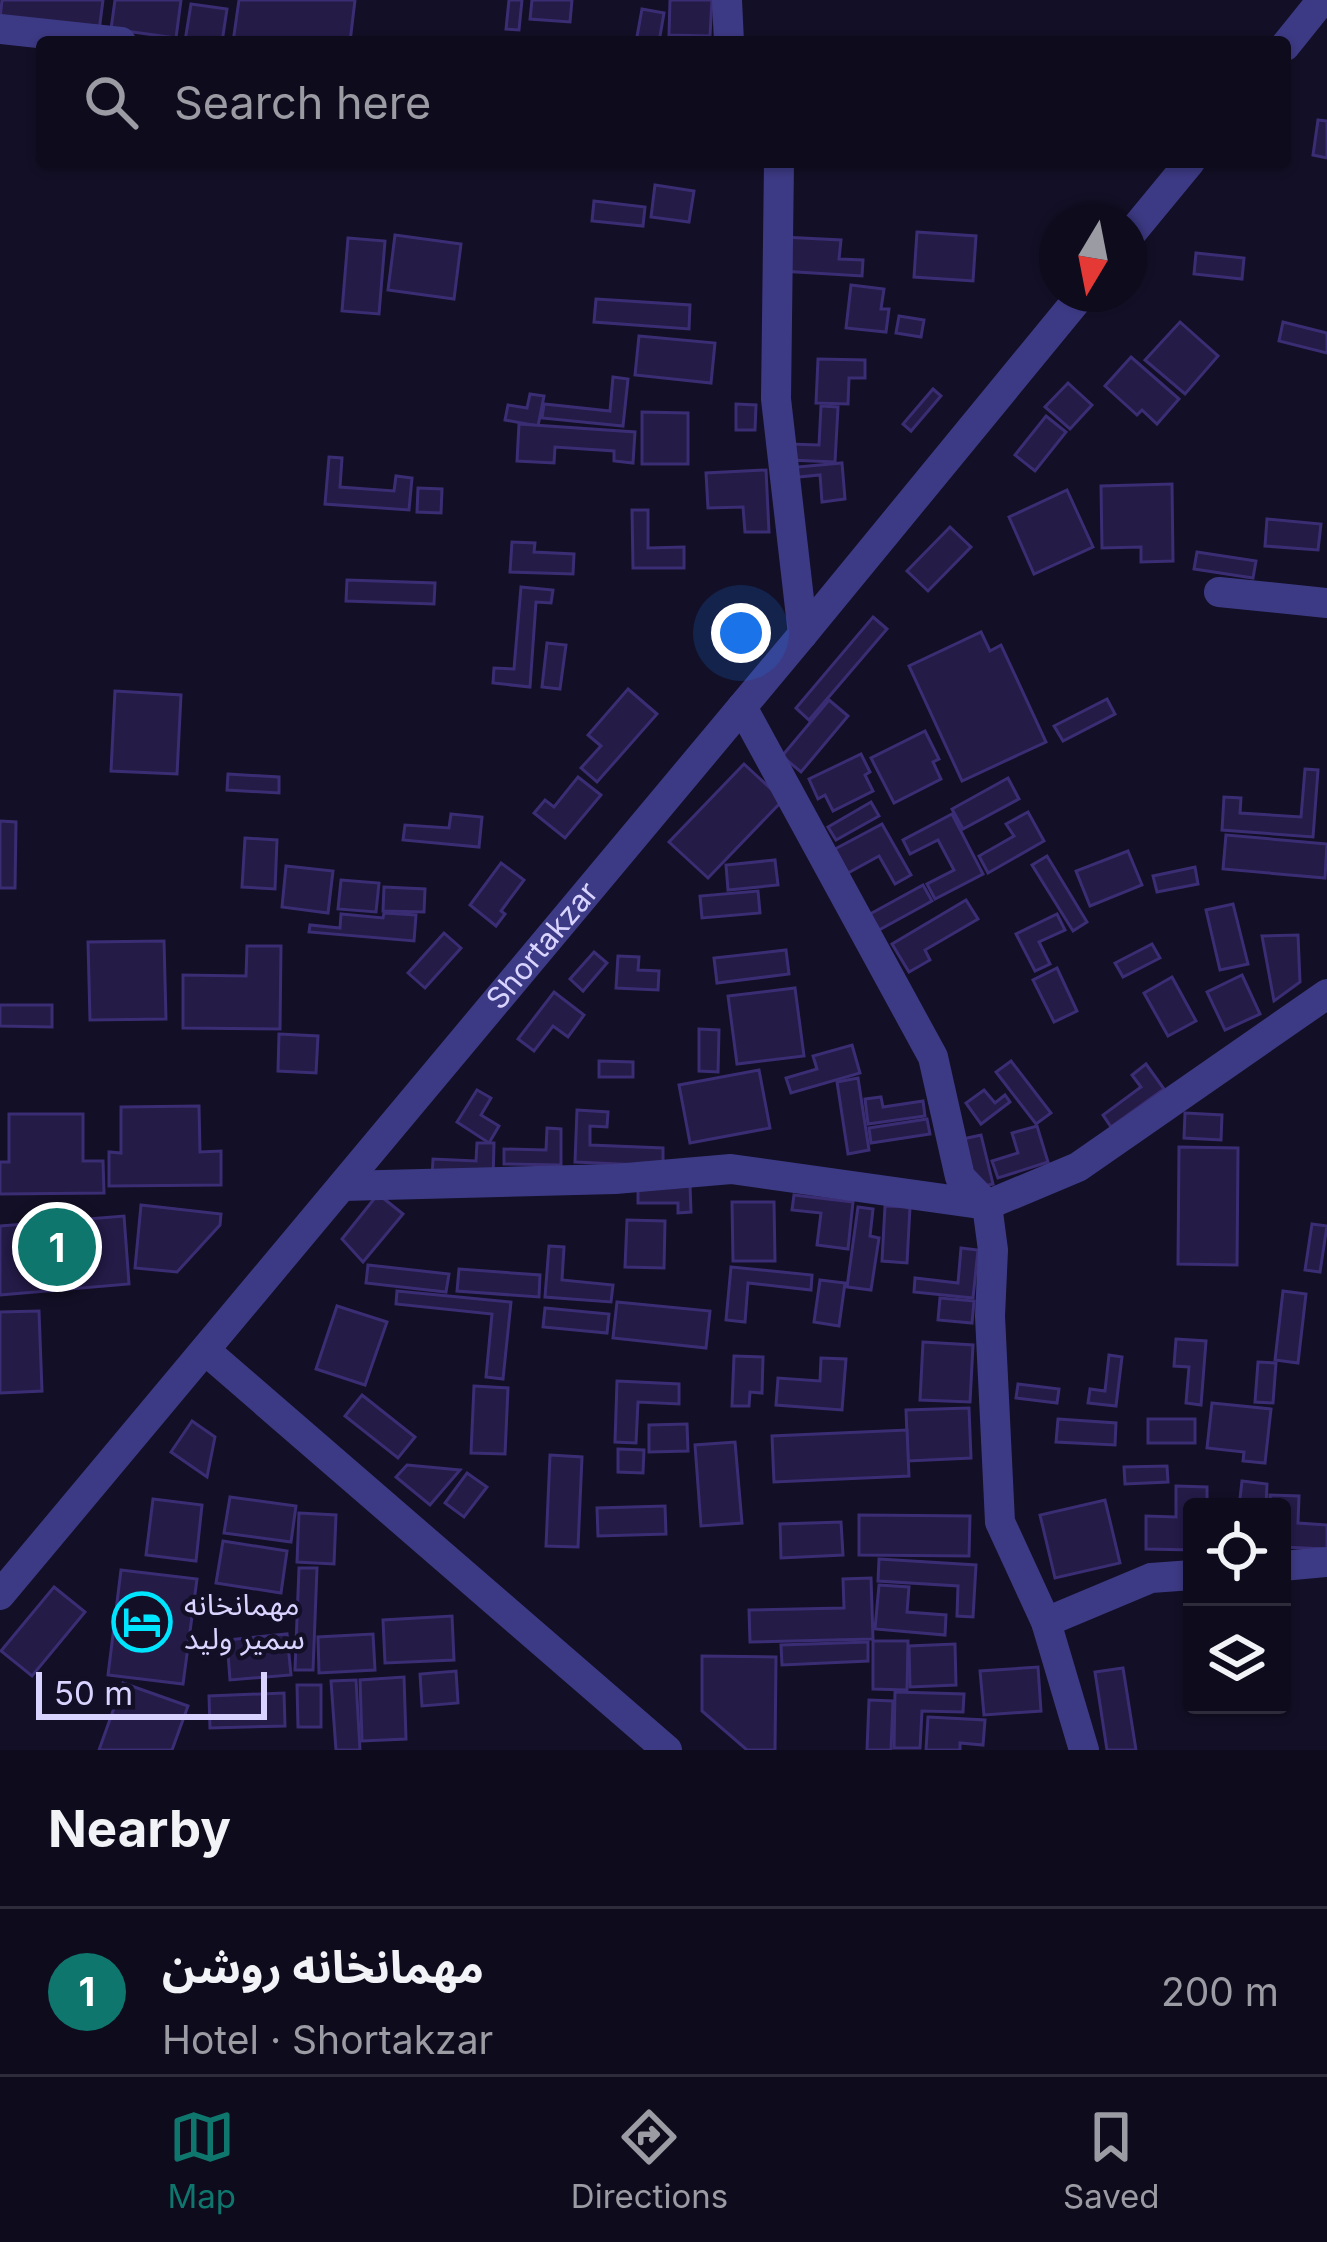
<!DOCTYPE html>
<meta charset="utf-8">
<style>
body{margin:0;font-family:Inter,"Noto Sans Arabic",sans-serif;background:#1c1929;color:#f1f3f6}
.controls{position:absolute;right:36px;bottom:36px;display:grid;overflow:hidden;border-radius:12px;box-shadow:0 3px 9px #0004}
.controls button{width:108px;height:108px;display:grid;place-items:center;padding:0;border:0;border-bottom:3px solid #2e2b3b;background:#0e0b1c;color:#f1f3f6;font:60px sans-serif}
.compass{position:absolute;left:1039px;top:204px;width:108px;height:108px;border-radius:50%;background:#0e0b1c;box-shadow:0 3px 9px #0004;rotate:190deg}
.scale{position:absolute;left:36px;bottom:30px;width:231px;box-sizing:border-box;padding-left:12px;border:6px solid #d9d4ff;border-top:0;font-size:33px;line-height:42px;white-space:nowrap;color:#d9d4ff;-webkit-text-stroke:9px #130f26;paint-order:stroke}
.you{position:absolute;left:741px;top:633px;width:42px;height:42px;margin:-30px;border:9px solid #fff;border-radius:50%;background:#1a73e8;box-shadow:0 0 0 18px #1a73e833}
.badge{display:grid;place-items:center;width:78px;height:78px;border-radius:50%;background:#0f766e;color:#fff;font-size:39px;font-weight:700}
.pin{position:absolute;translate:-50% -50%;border:6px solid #fff;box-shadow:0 3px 12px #0006}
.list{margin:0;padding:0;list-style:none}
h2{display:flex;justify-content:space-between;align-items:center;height:156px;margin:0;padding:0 48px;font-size:51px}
h2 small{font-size:39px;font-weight:400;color:#9b9ba3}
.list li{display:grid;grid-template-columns:78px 1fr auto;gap:36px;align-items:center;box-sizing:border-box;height:168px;padding:0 48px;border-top:3px solid #2e2b3b}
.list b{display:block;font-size:45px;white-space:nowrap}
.list p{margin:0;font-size:39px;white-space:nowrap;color:#9b9ba3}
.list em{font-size:39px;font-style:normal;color:#9b9ba3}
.icon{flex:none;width:66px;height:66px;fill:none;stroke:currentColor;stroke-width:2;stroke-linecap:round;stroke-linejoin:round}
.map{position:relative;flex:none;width:1327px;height:1750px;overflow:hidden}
.search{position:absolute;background:#0e0b1c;box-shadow:0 3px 9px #0004;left:36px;right:36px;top:36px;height:132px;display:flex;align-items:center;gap:30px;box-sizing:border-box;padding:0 42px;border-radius:12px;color:#9b9ba3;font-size:45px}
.sheet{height:324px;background:#0e0b1c}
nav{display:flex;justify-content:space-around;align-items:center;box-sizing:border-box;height:168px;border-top:3px solid #2e2b3b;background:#0e0b1c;font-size:33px;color:#9b9ba3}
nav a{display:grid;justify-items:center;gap:6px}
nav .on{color:#0f766e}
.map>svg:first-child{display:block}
</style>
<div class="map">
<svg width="1327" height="1750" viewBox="0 0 1327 1750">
<rect width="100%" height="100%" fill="#130f26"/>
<g fill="#241b47" stroke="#3b2d73" stroke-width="3">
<polygon points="2,0 103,0 99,31 0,19"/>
<polygon points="115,0 181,0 176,38 111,29"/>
<polygon points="239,0 355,0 350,42 233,42"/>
<polygon points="509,0 522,0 519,30 506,29"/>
<polygon points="532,0 572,0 570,22 530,19"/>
<polygon points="670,0 712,0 710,36 669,35"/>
<polygon points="191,4 227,9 222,42 185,41"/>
<polygon points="642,9 664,13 659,42 636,42"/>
<polygon points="1318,120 1327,121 1327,158 1313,155"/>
<polygon points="655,185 694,191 689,222 651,217"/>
<polygon points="594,201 645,207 643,226 592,221"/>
<polygon points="917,232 976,236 973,281 914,277"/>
<polygon points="395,235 461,244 454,299 388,290"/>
<polygon points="782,237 841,240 839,259 863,260 862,276 781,271"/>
<polygon points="348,238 385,241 379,314 342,311"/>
<polygon points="1196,253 1244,258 1242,279 1194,274"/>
<polygon points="851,285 884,289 881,309 889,309 886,332 846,328"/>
<polygon points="596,299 690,305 689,329 594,322"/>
<polygon points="899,316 924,320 921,337 896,333"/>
<polygon points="1180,322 1218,356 1185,394 1145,360"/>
<polygon points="1283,322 1327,333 1327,353 1279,341"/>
<polygon points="639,336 715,343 711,383 635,375"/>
<polygon points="1131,357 1179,399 1157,424 1142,410 1137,415 1105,386"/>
<polygon points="818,359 865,360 865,378 849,378 848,404 816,403"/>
<polygon points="613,377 628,379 623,426 542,418 544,404 610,411"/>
<polygon points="1068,383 1092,405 1070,429 1045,407"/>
<polygon points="933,389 941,396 911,431 903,424"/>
<polygon points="530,394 544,396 538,426 505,420 508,405 527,408"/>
<polygon points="736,404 756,405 755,430 736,430"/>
<polygon points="821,406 838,407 835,462 789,460 790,444 819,445"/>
<polygon points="642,412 688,413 688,464 642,464"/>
<polygon points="1046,416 1066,432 1035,471 1015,455"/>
<polygon points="519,424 635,432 633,463 614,461 614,451 555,447 554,463 517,461"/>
<polygon points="329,457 342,458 340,487 394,491 396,476 412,478 409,510 325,504"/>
<polygon points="842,463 845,499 822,502 820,475 798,477 797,467"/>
<polygon points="766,470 769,532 745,532 743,507 708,508 706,473"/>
<polygon points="1172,484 1173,561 1141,562 1141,547 1102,548 1101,486"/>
<polygon points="418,488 442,489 441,513 417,512"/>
<polygon points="1067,490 1093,547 1034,574 1009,517"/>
<polygon points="632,510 648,510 648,548 684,547 684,568 633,568"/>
<polygon points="1267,519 1321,524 1318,550 1265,546"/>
<polygon points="950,527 971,547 928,591 907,571"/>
<polygon points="512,542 535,543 534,552 574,554 573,574 510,572"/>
<polygon points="1197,552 1256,561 1253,578 1194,569"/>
<polygon points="347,580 435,583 434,604 346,601"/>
<polygon points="521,587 553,590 551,603 536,602 530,687 493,683 494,668 514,669"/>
<polygon points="873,617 887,629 809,720 796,708"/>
<polygon points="981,632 990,651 1001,645 1046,742 962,781 909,666"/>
<polygon points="547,643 566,645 560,689 542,687"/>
<polygon points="628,689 657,714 597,782 581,768 601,746 588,735"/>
<polygon points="115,691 181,695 177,774 111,771"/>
<polygon points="1107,699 1115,714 1063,741 1054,726"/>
<polygon points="829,700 848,716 801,772 782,756"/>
<polygon points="925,731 939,759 933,762 941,779 894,803 871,758"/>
<polygon points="861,754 870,772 865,775 873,791 833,811 825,795 818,799 809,779"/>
<polygon points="744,764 783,800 708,878 669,842"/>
<polygon points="1305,769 1318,770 1313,837 1222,830 1224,797 1241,798 1240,813 1301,817"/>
<polygon points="228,774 279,777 279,793 227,790"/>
<polygon points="578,777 601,795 565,838 534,813 545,800 554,807"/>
<polygon points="1008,778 1019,799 963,829 952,809"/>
<polygon points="871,802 879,816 836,840 828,827"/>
<polygon points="1028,812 1044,841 988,873 979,856 1014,836 1006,824"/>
<polygon points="451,814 482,817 479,847 403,840 405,825 449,828"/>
<polygon points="952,814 983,874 935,899 927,884 954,870 938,840 910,854 903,840"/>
<polygon points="0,821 16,822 15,888 0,888"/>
<polygon points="882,824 911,875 895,884 879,856 848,873 835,849"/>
<polygon points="1226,835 1327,844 1325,878 1223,869"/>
<polygon points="245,838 277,840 275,889 242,887"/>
<polygon points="1128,851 1142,885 1090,906 1076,871"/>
<polygon points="1047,856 1087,922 1073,931 1032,865"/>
<polygon points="775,860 778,885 728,890 726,865"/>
<polygon points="501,863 524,880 501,911 505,914 496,926 470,905"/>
<polygon points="286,866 333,871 328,913 282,907"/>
<polygon points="1195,867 1198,884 1157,892 1153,876"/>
<polygon points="341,880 379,883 376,912 338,909"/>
<polygon points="923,885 932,901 879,930 870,914"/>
<polygon points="384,887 425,889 424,912 383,911"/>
<polygon points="758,891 760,913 702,918 700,896"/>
<polygon points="966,900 978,919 925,950 930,960 909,972 892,944"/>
<polygon points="1233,904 1248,964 1220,970 1206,910"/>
<polygon points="384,913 416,915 414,941 309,932 310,925 340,928 341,914 383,918"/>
<polygon points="1057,914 1065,930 1039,942 1050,964 1035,971 1016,934"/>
<polygon points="444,933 461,948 425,988 408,973"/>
<polygon points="1298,935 1300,982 1274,1001 1262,936"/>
<polygon points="164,941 166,1019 90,1020 88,942"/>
<polygon points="1152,944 1160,958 1123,977 1115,963"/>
<polygon points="247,946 281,946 280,1029 183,1028 183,975 246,976"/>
<polygon points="786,950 789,974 717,983 714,958"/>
<polygon points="594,952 607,963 583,991 570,979"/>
<polygon points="618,956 639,957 638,970 659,971 658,990 616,988"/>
<polygon points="1057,968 1077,1011 1054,1022 1033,980"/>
<polygon points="1242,975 1260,1014 1225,1030 1207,992"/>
<polygon points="1172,977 1196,1021 1168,1036 1144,993"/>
<polygon points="795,988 804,1056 737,1064 728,996"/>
<polygon points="554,992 584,1015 568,1037 553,1026 534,1051 518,1039"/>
<polygon points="0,1005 52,1005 52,1027 0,1026"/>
<polygon points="699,1029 719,1030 718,1072 699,1071"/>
<polygon points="279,1034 318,1036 316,1073 278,1071"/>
<polygon points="852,1045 860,1073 791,1093 786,1078 817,1069 813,1056"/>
<polygon points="599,1061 633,1062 633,1077 599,1077"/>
<polygon points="1011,1061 1051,1113 1036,1124 996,1072"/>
<polygon points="1146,1064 1164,1089 1111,1127 1103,1115 1141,1087 1132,1075"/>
<polygon points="759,1070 770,1128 690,1143 679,1085"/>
<polygon points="858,1078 869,1150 848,1154 837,1082"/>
<polygon points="477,1090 491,1098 481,1115 499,1126 489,1143 457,1122"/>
<polygon points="984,1090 995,1103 1005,1095 1010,1102 981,1124 966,1103"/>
<polygon points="881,1097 883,1107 923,1101 925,1116 868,1124 865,1099"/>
<polygon points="199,1106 200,1152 221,1151 221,1185 109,1186 109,1152 121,1153 121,1107"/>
<polygon points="577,1110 608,1112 607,1127 590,1126 590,1145 663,1148 663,1166 575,1162"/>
<polygon points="1185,1113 1222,1115 1221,1140 1184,1138"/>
<polygon points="9,1114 83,1114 83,1161 103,1161 104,1193 0,1194 0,1162 9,1162"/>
<polygon points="927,1119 930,1134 871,1143 869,1128"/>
<polygon points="1037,1126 1048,1162 998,1178 992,1161 1018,1153 1012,1133"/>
<polygon points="547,1128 561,1129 561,1165 504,1164 504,1149 546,1150"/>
<polygon points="981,1135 993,1184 974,1188 963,1139"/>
<polygon points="477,1143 494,1143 493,1181 432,1178 433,1159 476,1161"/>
<polygon points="1179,1147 1238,1148 1237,1265 1178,1264"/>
<polygon points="690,1185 691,1212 678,1213 678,1203 638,1203 638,1187"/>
<polygon points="378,1194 403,1214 363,1262 342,1239"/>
<polygon points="794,1195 853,1202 848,1249 817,1245 821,1213 792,1210"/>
<polygon points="732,1202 774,1202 775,1261 733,1261"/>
<polygon points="141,1205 221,1214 220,1225 177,1272 135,1268"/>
<polygon points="885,1206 910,1207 907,1263 882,1261"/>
<polygon points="858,1207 873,1209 870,1236 879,1238 871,1290 847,1287"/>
<polygon points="124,1216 129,1284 0,1295 0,1226"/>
<polygon points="627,1220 665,1221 664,1268 625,1267"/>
<polygon points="1312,1224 1327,1226 1320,1272 1305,1270"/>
<polygon points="549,1246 564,1247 562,1280 613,1285 611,1302 545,1297"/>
<polygon points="961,1248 978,1250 973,1298 914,1292 915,1278 958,1283"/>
<polygon points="368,1265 449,1274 446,1292 366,1283"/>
<polygon points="731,1267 812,1275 811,1290 748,1283 745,1322 726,1320"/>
<polygon points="459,1269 540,1275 539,1297 457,1291"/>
<polygon points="820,1280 845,1283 839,1326 814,1322"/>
<polygon points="397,1291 511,1302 503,1379 486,1377 492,1314 396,1304"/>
<polygon points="1283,1291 1306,1294 1298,1363 1275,1360"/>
<polygon points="940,1298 974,1301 972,1323 938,1320"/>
<polygon points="617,1302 710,1311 706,1348 613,1338"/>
<polygon points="337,1306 387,1322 365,1385 316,1369"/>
<polygon points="545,1308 609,1314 607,1333 543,1327"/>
<polygon points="39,1311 42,1391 0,1393 0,1312"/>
<polygon points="1176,1339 1206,1341 1201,1405 1186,1403 1189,1367 1174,1366"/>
<polygon points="923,1342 973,1345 970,1402 920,1400"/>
<polygon points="1109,1355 1122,1357 1116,1406 1088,1403 1090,1389 1105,1391"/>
<polygon points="734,1356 763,1357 762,1393 750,1392 749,1406 732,1406"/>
<polygon points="821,1358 846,1359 842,1410 776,1405 778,1378 820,1381"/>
<polygon points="1258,1362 1276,1363 1273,1403 1255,1402"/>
<polygon points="617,1381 679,1384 679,1404 638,1402 636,1443 615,1442"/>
<polygon points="1018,1384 1059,1389 1057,1403 1016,1398"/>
<polygon points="474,1386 508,1388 505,1454 471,1453"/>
<polygon points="362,1395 415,1437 398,1458 345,1416"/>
<polygon points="1212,1403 1271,1409 1265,1463 1243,1461 1244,1452 1207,1448"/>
<polygon points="969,1408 971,1458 908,1461 906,1410"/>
<polygon points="1058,1419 1116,1423 1115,1445 1056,1442"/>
<rect x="1148" y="1419" width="47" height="24"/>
<polygon points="192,1421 215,1437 207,1477 171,1452"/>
<polygon points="687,1424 688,1451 649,1452 649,1425"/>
<polygon points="907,1430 909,1476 774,1482 772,1436"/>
<polygon points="735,1442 742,1523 701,1526 695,1445"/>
<polygon points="618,1449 644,1450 643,1473 618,1472"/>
<polygon points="550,1455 582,1457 578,1547 546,1546"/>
<polygon points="407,1465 460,1470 430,1505 396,1477"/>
<polygon points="1167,1466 1168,1482 1125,1484 1124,1467"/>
<polygon points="467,1473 487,1487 464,1517 445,1503"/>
<polygon points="1242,1481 1267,1484 1266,1507 1239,1507"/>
<polygon points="1176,1486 1207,1487 1207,1507 1192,1507 1192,1550 1146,1549 1146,1516 1176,1517"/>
<polygon points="1270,1495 1299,1496 1298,1523 1327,1525 1327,1549 1282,1547 1282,1507 1270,1507"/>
<polygon points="230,1497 296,1506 291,1542 224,1533"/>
<polygon points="153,1499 202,1505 196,1561 146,1555"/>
<polygon points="1105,1500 1120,1563 1055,1578 1040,1515"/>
<polygon points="665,1506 666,1534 598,1536 597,1508"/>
<polygon points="299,1513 336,1515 334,1564 297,1562"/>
<polygon points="859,1515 970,1516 969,1556 859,1555"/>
<polygon points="841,1522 843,1555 781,1558 780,1524"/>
<polygon points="223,1541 287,1551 281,1593 216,1583"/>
<polygon points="879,1559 976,1565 973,1617 957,1616 958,1586 878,1581"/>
<polygon points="299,1568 317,1568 313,1670 295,1670"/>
<polygon points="121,1570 197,1579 183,1684 108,1675"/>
<polygon points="871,1578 873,1639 750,1642 749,1610 844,1608 843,1579"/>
<polygon points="879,1585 909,1587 907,1612 946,1615 945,1635 875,1629"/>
<polygon points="54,1587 85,1612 32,1676 1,1651"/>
<polygon points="452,1616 454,1660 385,1663 383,1620"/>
<polygon points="287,1634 291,1675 230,1680 227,1640"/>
<polygon points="373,1634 375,1670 319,1673 318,1637"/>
<polygon points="873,1641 908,1641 907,1690 873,1689"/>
<polygon points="868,1642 868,1661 782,1665 781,1645"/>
<polygon points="955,1644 956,1685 910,1687 909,1646"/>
<polygon points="702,1656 776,1657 775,1750 747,1750 702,1711"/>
<polygon points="1038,1667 1041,1711 984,1715 980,1671"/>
<polygon points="1123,1668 1136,1750 1107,1750 1095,1672"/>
<polygon points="456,1671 458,1703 422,1706 420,1674"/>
<polygon points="404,1677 406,1739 362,1741 360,1680"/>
<polygon points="356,1680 360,1750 336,1750 331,1681"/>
<polygon points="123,1683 188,1706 172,1750 99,1750"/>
<polygon points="297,1685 321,1685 321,1727 298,1727"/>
<polygon points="895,1692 964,1694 963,1712 922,1711 920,1748 894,1748"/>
<polygon points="284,1693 285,1726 210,1728 209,1696"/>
<polygon points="869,1700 893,1701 891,1750 867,1750"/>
<polygon points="928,1717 985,1720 983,1745 960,1743 960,1750 926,1750"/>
</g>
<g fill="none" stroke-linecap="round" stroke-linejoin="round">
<g stroke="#3d3a85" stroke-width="30">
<polyline points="727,0 729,42"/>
<polyline points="0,29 121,42"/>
<polyline points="779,162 776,399 803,634"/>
<polyline points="1219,592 1327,603"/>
<polyline points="742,707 933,1057 960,1177 987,1205 993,1250 990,1316 1000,1522 1046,1622 1084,1750"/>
<polyline points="343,1186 615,1179 731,1169 987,1205 1078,1167 1327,994"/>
<polyline points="206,1351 667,1750"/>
<polyline points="1282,1566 1327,1562"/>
<polyline points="1046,1622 1151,1578 1192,1575"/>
</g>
<g stroke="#3d3a85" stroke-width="30">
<polyline points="1285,46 1322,0"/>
<polyline points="1129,236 1190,162"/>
<path id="s1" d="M0,1595L803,634L1082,294"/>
</g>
</g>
<defs>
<g id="hotel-ring" transform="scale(3)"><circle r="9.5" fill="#130f26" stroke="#00e5ff" stroke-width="1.5"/><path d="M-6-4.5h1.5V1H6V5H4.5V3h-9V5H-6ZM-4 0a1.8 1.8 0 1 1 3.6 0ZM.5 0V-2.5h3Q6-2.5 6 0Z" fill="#00e5ff"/></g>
</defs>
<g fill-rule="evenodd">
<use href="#hotel-ring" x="142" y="1622"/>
</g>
<g text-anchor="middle" stroke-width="9" stroke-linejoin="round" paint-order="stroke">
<g font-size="30" fill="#d9d4ff" stroke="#130f26">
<text dy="10" stroke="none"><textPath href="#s1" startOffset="846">Shortakzar</textPath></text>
</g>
<g font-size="30" fill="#d9d4ff" stroke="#130f26" text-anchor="start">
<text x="184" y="1615">مهمانخانه<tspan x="184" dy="34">سمیر ولید</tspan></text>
</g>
</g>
</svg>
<div class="controls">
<button><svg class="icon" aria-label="locate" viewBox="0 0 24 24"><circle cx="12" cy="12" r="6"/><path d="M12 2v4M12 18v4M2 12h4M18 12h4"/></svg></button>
<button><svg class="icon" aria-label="layers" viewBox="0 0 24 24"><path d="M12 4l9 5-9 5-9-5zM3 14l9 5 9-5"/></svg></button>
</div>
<svg class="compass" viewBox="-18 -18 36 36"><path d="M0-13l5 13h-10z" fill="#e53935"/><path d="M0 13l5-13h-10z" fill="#9b9ba3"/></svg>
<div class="scale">50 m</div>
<div class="you"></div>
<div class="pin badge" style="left:57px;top:1247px">1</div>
<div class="search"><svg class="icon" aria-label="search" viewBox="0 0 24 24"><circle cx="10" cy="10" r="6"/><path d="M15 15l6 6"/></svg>Search here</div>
</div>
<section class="sheet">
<h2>Nearby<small></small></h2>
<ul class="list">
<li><span class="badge">1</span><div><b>مهمانخانه روشن</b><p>Hotel · Shortakzar</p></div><em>200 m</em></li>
</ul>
</section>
<nav>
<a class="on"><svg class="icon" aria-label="map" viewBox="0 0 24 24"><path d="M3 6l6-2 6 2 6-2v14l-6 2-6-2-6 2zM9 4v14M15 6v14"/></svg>Map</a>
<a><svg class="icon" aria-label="directions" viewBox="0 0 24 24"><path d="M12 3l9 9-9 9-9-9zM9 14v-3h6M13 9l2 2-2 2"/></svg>Directions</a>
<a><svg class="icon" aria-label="saved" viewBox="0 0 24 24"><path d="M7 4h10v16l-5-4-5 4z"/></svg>Saved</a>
</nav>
